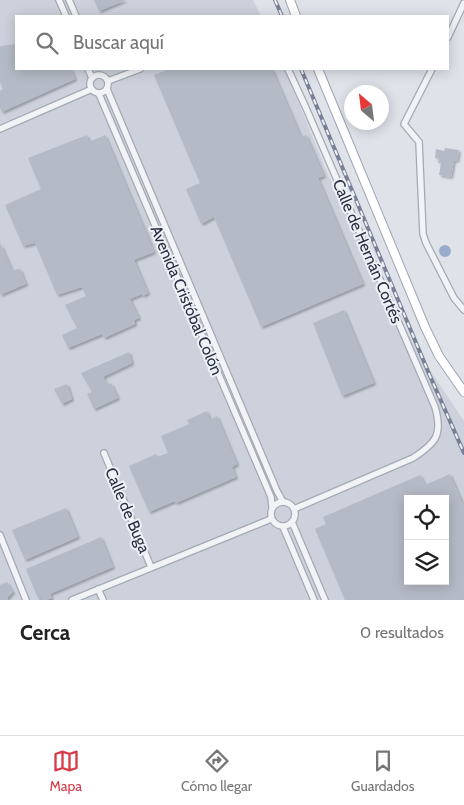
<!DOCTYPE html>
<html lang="es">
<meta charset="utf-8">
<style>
body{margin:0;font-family:Cabin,sans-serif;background:#f2f2f2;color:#222}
.controls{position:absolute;right:15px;bottom:15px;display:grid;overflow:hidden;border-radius:0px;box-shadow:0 2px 12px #0003}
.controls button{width:45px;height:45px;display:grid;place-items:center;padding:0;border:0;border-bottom:1px solid #e0e0e0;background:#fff;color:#222;font:25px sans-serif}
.compass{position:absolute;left:344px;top:85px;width:45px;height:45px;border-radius:50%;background:#fff;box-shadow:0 2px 12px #0003;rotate:332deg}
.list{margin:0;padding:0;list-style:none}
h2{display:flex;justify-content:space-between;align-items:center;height:65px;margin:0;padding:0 20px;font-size:21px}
h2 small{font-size:16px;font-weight:400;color:#767676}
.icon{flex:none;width:28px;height:28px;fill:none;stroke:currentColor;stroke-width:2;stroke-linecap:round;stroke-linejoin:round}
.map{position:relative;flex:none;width:464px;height:600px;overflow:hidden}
.search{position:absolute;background:#fff;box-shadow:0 2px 12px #0003;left:15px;right:15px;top:15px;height:55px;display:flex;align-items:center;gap:12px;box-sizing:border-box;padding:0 18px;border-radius:0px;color:#767676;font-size:19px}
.sheet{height:135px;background:#fff}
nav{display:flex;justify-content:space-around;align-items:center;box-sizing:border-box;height:70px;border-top:1px solid #e0e0e0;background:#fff;font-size:14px;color:#767676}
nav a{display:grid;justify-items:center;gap:2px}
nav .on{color:#d63b49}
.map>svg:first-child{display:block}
</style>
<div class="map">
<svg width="464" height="600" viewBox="0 0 464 600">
<defs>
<filter id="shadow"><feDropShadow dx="2" dy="2" stdDeviation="1" flood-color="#0004"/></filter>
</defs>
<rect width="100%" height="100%" fill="#dfe2e9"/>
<path fill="#ccd1db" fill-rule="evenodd" d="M0,0H253L261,16H16V69H285L329,177L419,354L464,421V600H0ZM408,499H445V581H408Z"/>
<circle fill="#97adcb" cx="445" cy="251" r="6"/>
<g fill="#b5bbc6" fill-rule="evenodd" filter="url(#shadow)">
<polygon points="94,0 126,0 99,11"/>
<polygon points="16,44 16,69 71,69 75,79 2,112 0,108 0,91 3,89 0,82 0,46"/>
<polygon points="169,69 272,69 301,137 306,135 324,176 318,178 363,284 261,327 214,217 201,224 186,189 200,183 154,75"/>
<polygon points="87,135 89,142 105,135 154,252 134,260 148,293 143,296 142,294 130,299 139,318 134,320 135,324 104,338 102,334 68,348 62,335 77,328 65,305 86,296 82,287 57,295 35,243 23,246 5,205 41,189 28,158"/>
<polygon points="445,148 459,150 457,161 454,160 451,177 439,175 441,163 438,163 439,159 435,158 436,149 444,151"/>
<polygon points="0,243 12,270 20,269 26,284 0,295"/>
<polygon points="344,310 374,383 342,396 313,323"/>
<polygon points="129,352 132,363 103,377 108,385 111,383 118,398 94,409 87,394 92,392 81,373"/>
<polygon points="67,384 72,399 62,404 54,389"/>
<polygon points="207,411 210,420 217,416 237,464 232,467 236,477 176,503 175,501 149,512 129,466 156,454 157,457 168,453 161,436 189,424 187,420"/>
<path d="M450,474L464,507V600H345L315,529L326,524L323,517L420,475L425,485ZM408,499H445V581H408Z"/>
<polygon points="66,508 78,537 25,560 12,530"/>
<polygon points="101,537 113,567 50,594 52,598 46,600 42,600 41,598 38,598 26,569"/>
<polygon points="7,582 13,592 7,598 8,600 0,600 0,585"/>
</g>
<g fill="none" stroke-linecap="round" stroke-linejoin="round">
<g stroke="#a4a9b3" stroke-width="8">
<g id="minor">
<polyline points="59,0 66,16"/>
<polyline points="69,0 76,16"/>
<polyline points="448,37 464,3"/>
<polyline points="88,69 92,78"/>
<path d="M288,69L306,108L435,407C443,435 436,443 413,458L294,509"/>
<polyline points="432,69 404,124 419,142 423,234 426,243 454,298 464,310"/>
<circle cx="99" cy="84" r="9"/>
<polyline points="108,81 140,69"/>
<polyline points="107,89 277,491 283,502"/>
<polyline points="99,94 271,497 272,507"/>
<polyline points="0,129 92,89"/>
<polyline points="104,453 151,567"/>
<circle cx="283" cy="514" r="12"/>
<polyline points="292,522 325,600"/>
<polyline points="283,527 314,600"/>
<polyline points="0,535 26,600"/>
<polyline points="98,589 103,600"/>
<polyline points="72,600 271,519"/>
</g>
</g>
<g stroke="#9da5b5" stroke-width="10">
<g id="major">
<polyline points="290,0 296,16"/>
<polyline points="318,69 425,327 439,356 464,392"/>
</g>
</g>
<use href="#minor" stroke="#f2f3f7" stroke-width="5.5"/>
<use href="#major" stroke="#fff" stroke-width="8"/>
<g stroke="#778094" stroke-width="4">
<g id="rail">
<polyline points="275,0 282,16"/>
<polyline points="301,69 430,376 464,453"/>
</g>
</g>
<use href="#rail" stroke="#eef1f6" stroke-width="2" stroke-dasharray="5.5" stroke-linecap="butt"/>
</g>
<g text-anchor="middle" stroke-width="4" stroke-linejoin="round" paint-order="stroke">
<g font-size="16" fill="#272f41" stroke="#eef1f6">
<text transform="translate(368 251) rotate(67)" y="6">Calle de Hernán Cortés</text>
<text transform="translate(187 300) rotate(67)" y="6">Avenida Cristóbal Colón</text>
<text transform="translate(128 510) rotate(67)" y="6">Calle de Buga</text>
</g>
</g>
</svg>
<div class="controls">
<button><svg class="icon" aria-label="locate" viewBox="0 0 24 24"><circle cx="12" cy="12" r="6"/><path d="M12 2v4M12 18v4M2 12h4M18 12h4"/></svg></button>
<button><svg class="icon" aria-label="layers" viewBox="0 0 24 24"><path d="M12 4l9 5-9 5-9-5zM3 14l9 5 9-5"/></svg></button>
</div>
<svg class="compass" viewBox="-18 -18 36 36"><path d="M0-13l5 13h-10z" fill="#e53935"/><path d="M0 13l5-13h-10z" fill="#767676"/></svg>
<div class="search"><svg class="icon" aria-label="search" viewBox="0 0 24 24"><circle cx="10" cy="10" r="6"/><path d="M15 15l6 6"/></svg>Buscar aquí</div>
</div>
<section class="sheet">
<h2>Cerca<small>0 resultados</small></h2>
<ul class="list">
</ul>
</section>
<nav>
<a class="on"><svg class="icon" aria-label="map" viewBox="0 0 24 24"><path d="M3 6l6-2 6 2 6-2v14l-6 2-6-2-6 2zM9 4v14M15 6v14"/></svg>Mapa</a>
<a><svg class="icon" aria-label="directions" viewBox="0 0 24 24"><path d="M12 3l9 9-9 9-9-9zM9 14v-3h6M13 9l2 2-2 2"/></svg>Cómo llegar</a>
<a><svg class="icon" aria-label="saved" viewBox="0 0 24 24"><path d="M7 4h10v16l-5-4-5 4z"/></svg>Guardados</a>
</nav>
